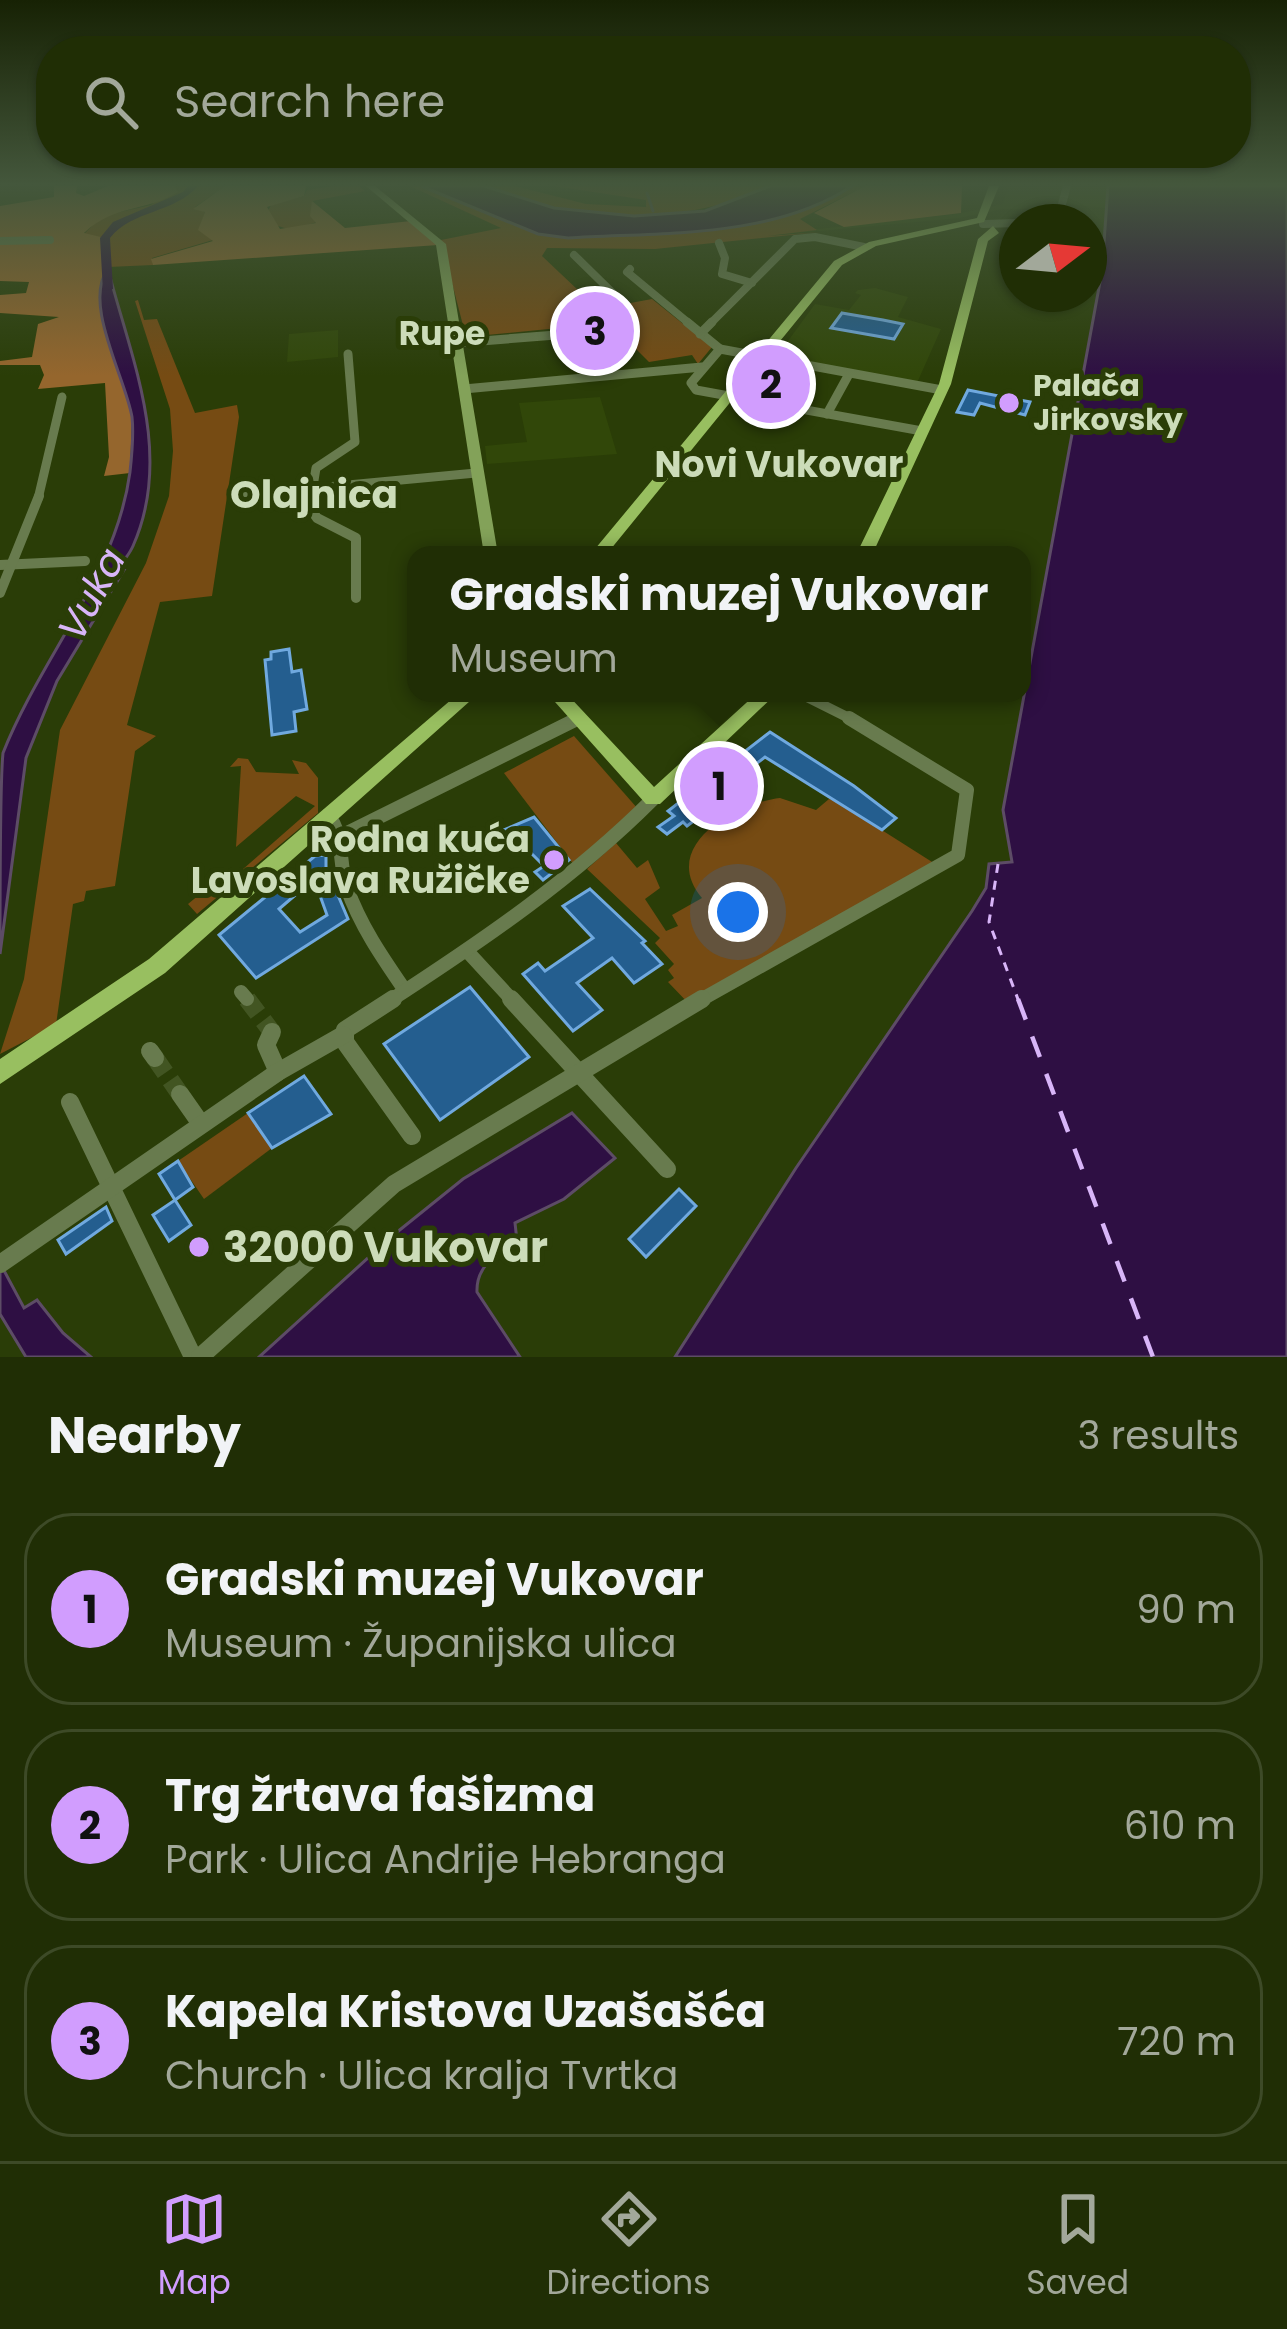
<!DOCTYPE html>
<meta charset="utf-8">
<style>
body{margin:0;font-family:Poppins,sans-serif;background:#28360f;color:#f1f3f6}
.compass{position:absolute;left:999px;top:204px;width:108px;height:108px;border-radius:50%;background:#202e05;box-shadow:0 3px 9px #0004;rotate:74deg}
.you{position:absolute;left:738px;top:912px;width:42px;height:42px;margin:-30px;border:9px solid #fff;border-radius:50%;background:#1a73e8;box-shadow:0 0 0 18px #1a73e833}
.badge{display:grid;place-items:center;width:78px;height:78px;border-radius:50%;background:#d19dfe;color:#111;font-size:39px;font-weight:700}
.pin{position:absolute;translate:-50% -50%;border:6px solid #fff;box-shadow:0 3px 12px #0006}
.popup{position:absolute;left:407px;top:546px;width:624px;height:156px;box-sizing:border-box;display:grid;place-content:center;border-radius:24px;background:#202e05;filter:drop-shadow(0 3px 9px #0005);font-size:39px;white-space:nowrap;color:#a2a89a}
.popup b{font-size:45px;color:#f1f3f6}
.popup::after{content:'';position:absolute;left:50%;top:100%;margin-left:-24px;border:24px solid transparent;border-top-color:#202e05}
.list{margin:0;padding:0;list-style:none}
h2{display:flex;justify-content:space-between;align-items:center;height:156px;margin:0;padding:0 48px;font-size:51px}
h2 small{font-size:39px;font-weight:400;color:#a2a89a}
.list li{display:grid;grid-template-columns:78px 1fr auto;gap:36px;align-items:center;box-sizing:border-box;height:192px;margin:0 24px 24px;padding:0 24px;border:3px solid #3d4a27;border-radius:48px}
.list b{display:block;font-size:45px;white-space:nowrap}
.list p{margin:0;font-size:39px;white-space:nowrap;color:#a2a89a}
.list em{font-size:39px;font-style:normal;color:#a2a89a}
.icon{flex:none;width:66px;height:66px;fill:none;stroke:currentColor;stroke-width:2;stroke-linecap:round;stroke-linejoin:round}
.map{position:relative;flex:none;width:1287px;height:1357px;overflow:hidden}
.search{position:absolute;background:#202e05;box-shadow:0 3px 9px #0004;left:36px;right:36px;top:36px;height:132px;display:flex;align-items:center;gap:30px;box-sizing:border-box;padding:0 42px;border-radius:48px;color:#a2a89a;font-size:45px}
.sheet{height:804px;background:#202e05}
nav{display:flex;justify-content:space-around;align-items:center;box-sizing:border-box;height:168px;border-top:3px solid #3d4a27;background:#202e05;font-size:33px;color:#a2a89a}
nav a{display:grid;justify-items:center;gap:6px}
nav .on{color:#d19dfe}
.map>svg:first-child{display:block}
</style>
<div class="map">
<svg width="1287" height="1357" viewBox="0 0 1287 1357">
<rect width="100%" height="100%" fill="#2a3d07"/>
<g fill="#314709">
<polygon points="1008,186 1108,186 1105,208 1058,203 1056,210 1003,209 959,218 651,247 957,214 1003,204"/>
<polygon points="875,288 908,297 898,317 941,329 917,383 777,356 815,304 849,310 861,295 855,293 858,290"/>
<polygon points="338,330 338,357 287,362 289,334"/>
<polygon points="600,397 617,454 487,464 485,446 527,442 519,403"/>
</g>
<g fill="#764b13">
<polygon points="175,186 225,186 195,207 205,212 199,230 213,240 152,258 153,265 108,267 104,246 83,235 102,216 151,205"/>
<polygon points="334,186 359,186 365,191 312,201 317,222 291,230 275,225 268,211 271,205 304,196 307,190"/>
<polygon points="410,186 421,186 538,234 568,238 747,226 806,210 852,186 865,186 800,219 817,230 767,236 820,232 655,249 547,248 542,256 598,309 652,299 712,347 698,364 692,355 649,362 623,336 615,336 610,323 466,337 441,240 501,228"/>
<path d="M484,186H515L586,204L646,207V200L554,186H770C681,227 574,226 484,186Z"/>
<polygon points="138,300 144,320 157,319 195,413 237,405 239,417 212,596 160,602 127,725 156,736 135,751 115,886 86,891 84,901 73,904 56,1025 0,1054 24,979 60,730 146,563 169,496 173,451 170,409 135,301"/>
<polygon points="764,364 804,371 778,402 737,396"/>
<polygon points="574,736 638,809 574,865 504,773"/>
<polygon points="238,758 248,759 256,772 299,774 292,760 306,763 318,778 318,813 197,914 188,904 211,885 219,890 315,806 296,796 236,847 241,766 230,767"/>
<path d="M780,798L816,810L829,799L836,801L940,867L691,1006L668,982L674,978L668,970L674,964L655,943L660,938L587,869L616,843L637,868L648,860L660,888L645,899L666,931L678,926L672,915L702,898C658,846 736,803 780,798Z"/>
<polygon points="248,1113 272,1148 204,1199 178,1161"/>
</g>
<g fill="#95662d">
<path d="M54,186H77L76,193L84,196L108,186H175L178,192C144,213 116,203 84,233L105,238L108,267L103,275L112,345L132,415L130,473L104,476L109,457L105,383L38,389L44,375L40,365H0V361L32,357L38,324L59,317L0,313V295L26,293L29,282L0,281V206L54,197Z"/>
<polygon points="225,186 306,186 304,196 267,207 280,229 316,223 310,216 312,201 345,228 411,221 438,245 153,265 151,259 213,241 198,230 205,212 193,209"/>
<polygon points="865,186 962,186 961,213 844,227 814,213"/>
</g>
<g fill="#2e0f43" stroke="#5d4c66" stroke-width="3">
<path d="M421,186H484L554,208L634,216L705,211L770,186H852C772,239 660,232 568,238L538,234Z"/>
<polygon points="1108,186 1287,186 1287,1357 675,1357 796,1168 972,911 986,888 989,864 1012,862 1003,810 1102,271"/>
<path d="M108,269C131,359 174,454 133,546C129,555 124,559 119,569L124,570L57,681L26,758L0,954C0,915 0,781 3,753C41,657 116,576 130,472C132,454 134,435 132,417C126,379 82,303 108,269Z"/>
<path d="M572,1113L615,1158L564,1199L515,1223L517,1241C497,1255 476,1265 477,1292L520,1357H259L391,1237L463,1179Z"/>
<polygon points="0,1263 24,1308 37,1300 63,1333 91,1357 26,1357 0,1314"/>
</g>
<g fill="none" stroke-linecap="round" stroke-linejoin="round">
<polyline stroke="#5d4c66" stroke-width="3" points="647,193 653,211"/>
<path fill="#2e0f43" fill-rule="evenodd" d="M188,186H198C175,213 132,210 110,238L113,289L103,291L100,238L113,222L183,192Z"/>
<polyline stroke="#d8b5f8" stroke-width="3" stroke-dasharray="9 8" stroke-linecap="butt" points="998,864 989,922 1019,1002"/>
<polyline stroke="#d8b5f8" stroke-width="4.5" stroke-dasharray="22 18" stroke-linecap="butt" points="1018,999 1153,1357"/>
</g>
<g fill="#245e8f" stroke="#70a9df" stroke-width="3" fill-rule="evenodd">
<polygon points="842,313 883,320 903,324 894,339 831,328"/>
<polygon points="968,390 1030,402 1025,415 980,403 974,415 957,412"/>
<polygon points="289,649 292,672 301,670 307,709 294,712 296,731 272,735 265,660 271,659 271,652"/>
<polygon points="770,732 854,786 896,818 882,830 765,757 752,767 759,772 687,826 683,822 667,834 658,827 674,816 668,811"/>
<polygon points="534,817 569,860 543,880 535,872 544,866 526,848 514,854 499,832"/>
<path d="M326,855V867L348,919L256,978L219,935L315,856ZM314,879L327,915L300,932L279,909Z"/>
<polygon points="590,889 645,941 642,943 662,964 634,983 612,958 577,983 602,1010 573,1031 523,974 538,963 545,971 593,938 563,906"/>
<polygon points="470,987 529,1057 440,1120 384,1044"/>
<polygon points="304,1076 331,1114 272,1148 248,1113"/>
<polygon points="178,1161 193,1187 175,1200 159,1174"/>
<polygon points="679,1189 696,1206 646,1257 629,1239"/>
<polygon points="175,1200 191,1225 169,1241 153,1215"/>
<polygon points="106,1207 112,1221 66,1254 58,1240"/>
</g>
<g fill="none" stroke-linecap="round" stroke-linejoin="round">
<g stroke="#425522" stroke-width="18" stroke-dasharray="18 9" stroke-linecap="butt">
<polyline points="247,999 272,1032"/>
<polyline points="155,1058 180,1094"/>
</g>
<g stroke="#687b4e" stroke-width="8">
<polyline points="1026,222 1059,215 1067,186"/>
<polyline points="983,224 1017,223"/>
<polyline points="0,241 50,240"/>
<polyline points="719,243 725,258 722,274 752,283"/>
<polyline points="574,255 623,303"/>
<polyline points="630,269 627,272 691,325"/>
<polyline points="709,325 795,239 815,237 864,247"/>
</g>
<g stroke="#687b4e" stroke-width="9">
<polyline points="687,322 720,349"/>
<polyline points="700,334 712,322"/>
<polyline points="456,343 569,334 578,336 583,348"/>
<polyline points="464,389 702,367"/>
<polyline points="827,414 849,374"/>
<polyline points="922,431 696,390 691,383 720,349 942,390"/>
<polyline points="241,495 476,473"/>
<polyline points="38,499 62,397"/>
<polyline points="311,499 316,468 355,442 348,354"/>
</g>
<g stroke="#687b4e" stroke-width="10">
<polyline points="312,496 310,508 317,518 356,538 356,598"/>
<polyline points="0,565 85,561"/>
<polyline points="0,593 39,496"/>
<polyline points="799,693 855,721"/>
<polyline points="573,721 579,718"/>
</g>
<g stroke="#687b4e" stroke-width="14">
<path d="M328,815C345,836 338,864 347,888C360,925 382,957 404,989"/>
<polyline points="339,837 579,718"/>
<polyline points="467,951 514,1002"/>
<polyline points="241,992 247,999"/>
<path d="M388,1002C482,941 573,879 653,799"/>
<polyline points="697,1002 958,855 967,790 849,718"/>
</g>
<g stroke="#687b4e" stroke-width="18">
<polyline points="393,999 345,1030 345,1042 412,1136"/>
<polyline points="511,999 667,1169"/>
<polyline points="272,1032 266,1045 278,1072"/>
<polyline points="150,1051 155,1058"/>
<polyline points="180,1094 201,1124"/>
<polyline points="70,1102 193,1357"/>
<polyline points="0,1264 278,1072 343,1035"/>
<polyline points="200,1357 394,1184 702,999"/>
</g>
<polygon fill="#83a259" fill-rule="evenodd" points="366,186 375,186 446,244 498,555 484,555 436,245"/>
<g fill="#98bf60" fill-rule="evenodd">
<polygon points="989,186 999,186 984,222 876,246 842,265 606,555 590,555 834,261 869,242 977,218"/>
<polygon points="993,226 999,233 988,241 951,384 872,555 856,555 939,384 978,239"/>
<polygon points="459,693 479,693 165,973 0,1084 0,1059 149,959"/>
<polygon points="547,693 566,693 654,787 757,693 777,693 660,804 646,804"/>
</g>
</g>
<linearGradient id="sky" x2="0" y2="1"><stop stop-color="#172204"/><stop offset="0.49" stop-color="#44573c"/><stop offset="1" stop-color="#44573c" stop-opacity="0"/></linearGradient>
<rect width="1287" height="376" fill="url(#sky)"/>
<g fill="#d19dfe" stroke="#2a3d07" stroke-width="4.5">
<circle cx="1009" cy="403" r="12"/>
<circle cx="554" cy="860" r="12"/>
<circle cx="199" cy="1247" r="12"/>
</g>
<g text-anchor="middle" stroke-width="10" stroke-linejoin="round" paint-order="stroke">
<g font-size="30" font-weight="bold" fill="#ccdcb9" stroke="#2a3d07" text-anchor="start">
<text x="1033" y="396">Palača<tspan x="1033" dy="34">Jirkovsky</tspan></text>
</g>
<g font-size="33" font-weight="bold" fill="#ccdcb9" stroke="#2a3d07">
<text x="442" y="345">Rupe</text>
</g>
<g font-size="36" font-weight="bold" fill="#ccdcb9" stroke="#2a3d07">
<text x="779" y="477">Novi Vukovar</text>
</g>
<g font-size="36" font-weight="bold" fill="#ccdcb9" stroke="#2a3d07" text-anchor="end">
<text x="530" y="852">Rodna kuća<tspan x="530" dy="41">Lavoslava Ružičke</tspan></text>
</g>
<g font-size="39" font-weight="bold" fill="#ccdcb9" stroke="#2a3d07">
<text x="314" y="508">Olajnica</text>
</g>
<g font-size="39" font-style="italic" fill="#d8b5f8" stroke="#2a3d07">
<text transform="translate(91 594) rotate(-62)" y="14">Vuka</text>
</g>
<g font-size="42" font-weight="bold" fill="#ccdcb9" stroke="#2a3d07" text-anchor="start">
<text x="223" y="1262">32000 Vukovar</text>
</g>
</g>
</svg>
<svg class="compass" viewBox="-18 -18 36 36"><path d="M0-13l5 13h-10z" fill="#e53935"/><path d="M0 13l5-13h-10z" fill="#a2a89a"/></svg>
<div class="you"></div>
<div class="pin badge" style="left:719px;top:786px">1</div>
<div class="popup"><b>Gradski muzej Vukovar</b>Museum</div>
<div class="pin badge" style="left:771px;top:384px">2</div>
<div class="pin badge" style="left:595px;top:331px">3</div>
<div class="search"><svg class="icon" aria-label="search" viewBox="0 0 24 24"><circle cx="10" cy="10" r="6"/><path d="M15 15l6 6"/></svg>Search here</div>
</div>
<section class="sheet">
<h2>Nearby<small>3 results</small></h2>
<ul class="list">
<li><span class="badge">1</span><div><b>Gradski muzej Vukovar</b><p>Museum · Županijska ulica</p></div><em>90 m</em></li>
<li><span class="badge">2</span><div><b>Trg žrtava fašizma</b><p>Park · Ulica Andrije Hebranga</p></div><em>610 m</em></li>
<li><span class="badge">3</span><div><b>Kapela Kristova Uzašašća</b><p>Church · Ulica kralja Tvrtka</p></div><em>720 m</em></li>
</ul>
</section>
<nav>
<a class="on"><svg class="icon" aria-label="map" viewBox="0 0 24 24"><path d="M3 6l6-2 6 2 6-2v14l-6 2-6-2-6 2zM9 4v14M15 6v14"/></svg>Map</a>
<a><svg class="icon" aria-label="directions" viewBox="0 0 24 24"><path d="M12 3l9 9-9 9-9-9zM9 14v-3h6M13 9l2 2-2 2"/></svg>Directions</a>
<a><svg class="icon" aria-label="saved" viewBox="0 0 24 24"><path d="M7 4h10v16l-5-4-5 4z"/></svg>Saved</a>
</nav>
